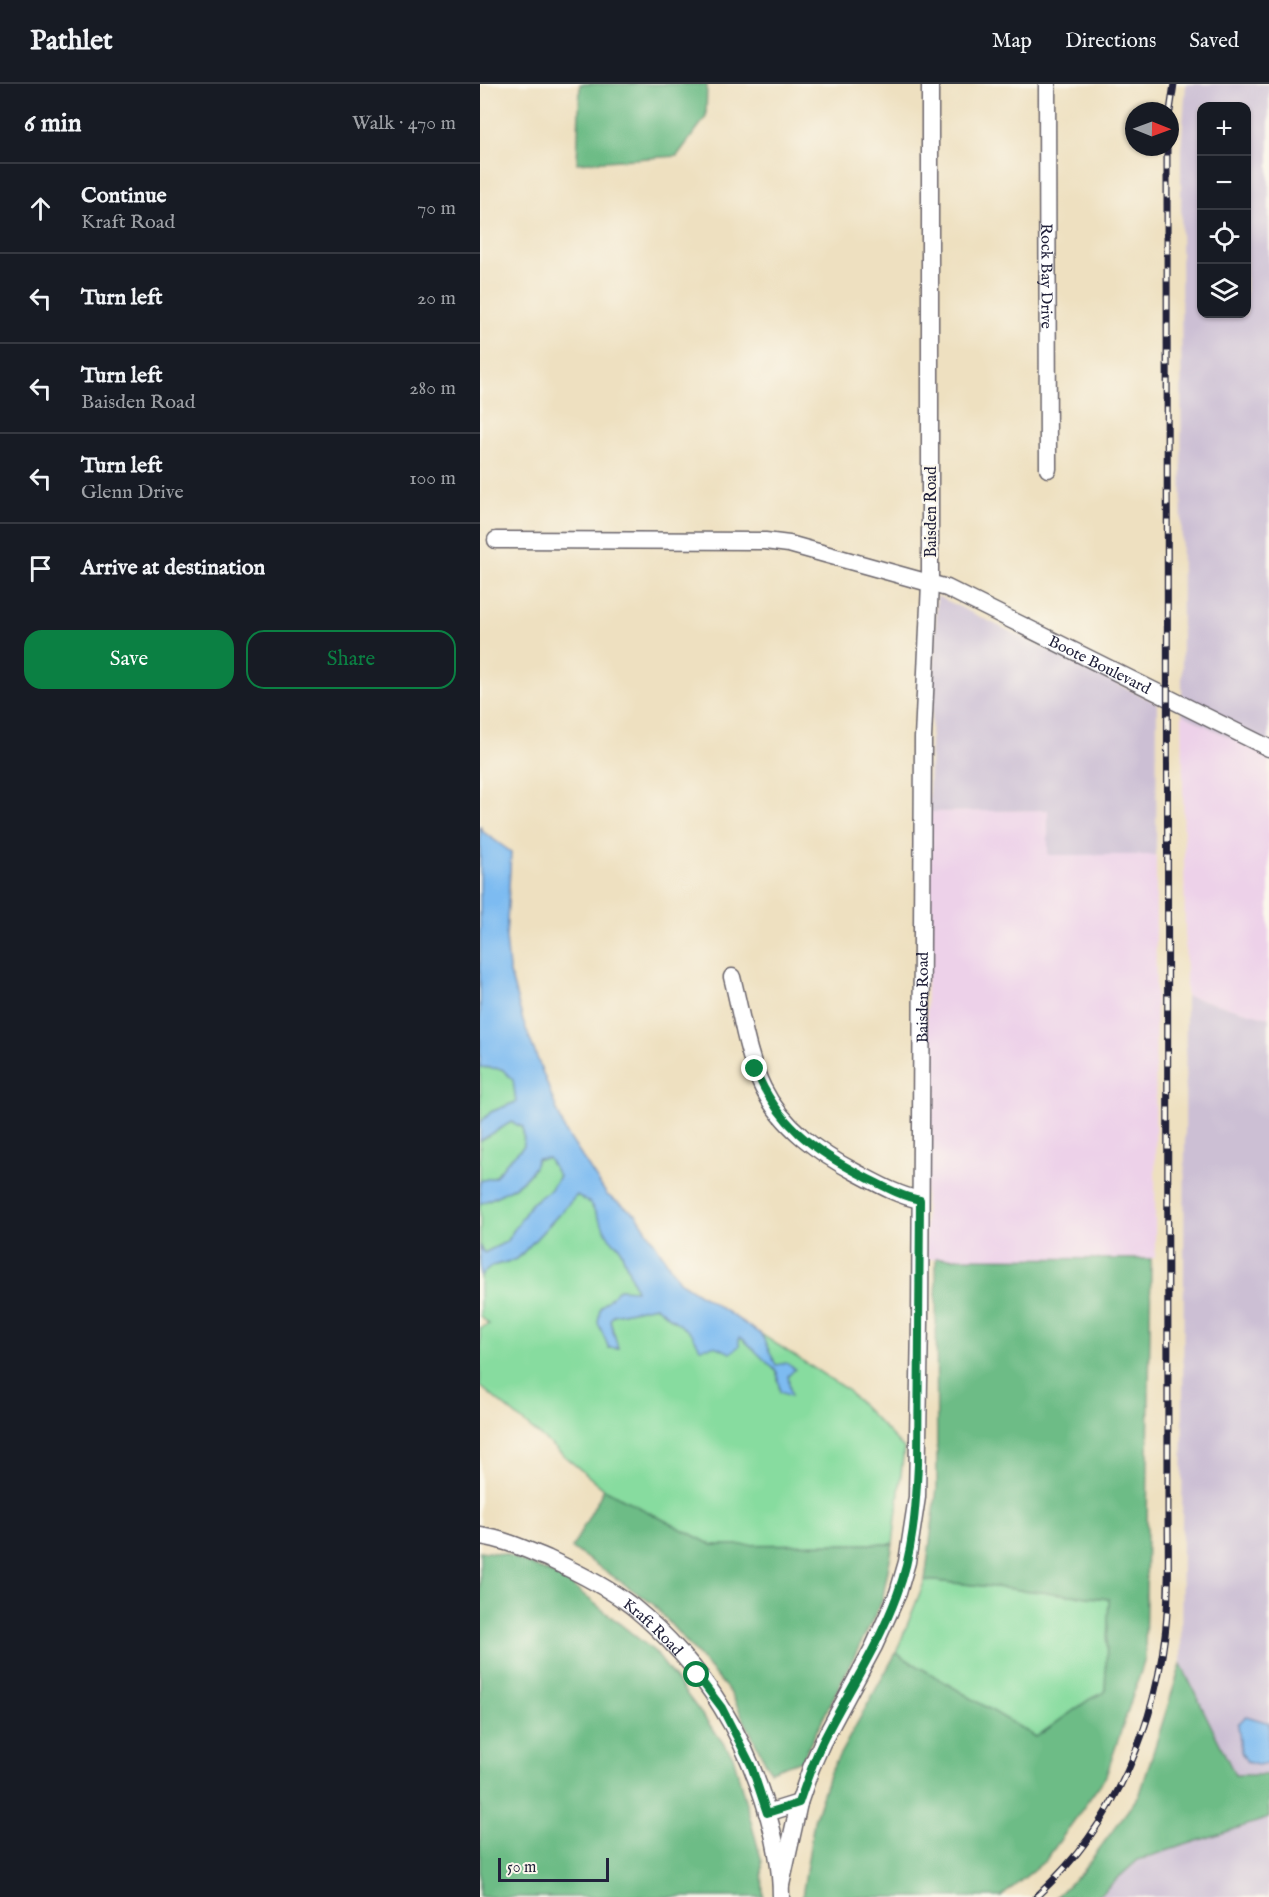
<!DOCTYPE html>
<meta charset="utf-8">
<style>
body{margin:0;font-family:"IM FELL English",serif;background:#20242c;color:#f1f3f6}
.controls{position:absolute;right:18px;top:18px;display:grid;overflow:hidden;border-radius:12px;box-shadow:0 2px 4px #0004}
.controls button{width:54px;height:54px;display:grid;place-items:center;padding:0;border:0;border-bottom:2px solid #363941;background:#171b24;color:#f1f3f6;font:30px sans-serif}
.compass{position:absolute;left:645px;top:18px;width:54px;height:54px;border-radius:50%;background:#171b24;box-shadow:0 2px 4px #0004;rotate:91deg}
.scale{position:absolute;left:18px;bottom:15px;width:111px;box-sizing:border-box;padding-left:6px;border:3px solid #22223b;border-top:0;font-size:16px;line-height:21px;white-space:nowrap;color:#22223b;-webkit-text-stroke:4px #fbf7ec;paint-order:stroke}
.stop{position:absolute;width:18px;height:18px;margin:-14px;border:4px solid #0b8043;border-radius:50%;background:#fff}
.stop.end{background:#0b8043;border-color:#fff;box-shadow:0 2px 6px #0008}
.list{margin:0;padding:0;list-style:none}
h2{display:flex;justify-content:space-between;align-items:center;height:78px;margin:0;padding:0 24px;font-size:26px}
h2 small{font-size:20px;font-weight:400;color:#9ea1a6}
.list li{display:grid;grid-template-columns:39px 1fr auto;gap:18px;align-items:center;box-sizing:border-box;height:90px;padding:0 24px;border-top:2px solid #363941}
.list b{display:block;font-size:22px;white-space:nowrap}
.list p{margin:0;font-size:20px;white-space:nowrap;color:#9ea1a6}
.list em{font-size:20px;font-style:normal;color:#9ea1a6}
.actions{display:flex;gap:12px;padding:18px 24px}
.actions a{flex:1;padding:14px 0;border:2px solid #0b8043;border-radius:18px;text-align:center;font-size:21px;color:#0b8043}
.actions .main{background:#0b8043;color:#fff}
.icon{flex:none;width:33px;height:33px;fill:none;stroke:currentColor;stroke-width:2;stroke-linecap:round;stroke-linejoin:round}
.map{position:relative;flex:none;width:789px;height:1813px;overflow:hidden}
header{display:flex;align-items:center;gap:36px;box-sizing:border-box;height:84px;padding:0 30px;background:#171b24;border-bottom:2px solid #363941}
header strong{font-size:28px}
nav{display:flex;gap:33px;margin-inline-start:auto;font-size:21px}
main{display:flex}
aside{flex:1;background:#171b24}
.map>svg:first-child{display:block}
</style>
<header>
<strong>Pathlet</strong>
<nav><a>Map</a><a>Directions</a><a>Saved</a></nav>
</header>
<main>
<aside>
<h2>6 min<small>Walk · 470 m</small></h2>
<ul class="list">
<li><svg class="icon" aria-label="ahead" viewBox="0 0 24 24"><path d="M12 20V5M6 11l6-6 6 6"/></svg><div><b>Continue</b><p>Kraft Road</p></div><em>70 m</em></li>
<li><svg class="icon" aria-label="left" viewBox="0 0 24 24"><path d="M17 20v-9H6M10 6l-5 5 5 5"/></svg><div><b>Turn left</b></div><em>20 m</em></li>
<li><svg class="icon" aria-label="left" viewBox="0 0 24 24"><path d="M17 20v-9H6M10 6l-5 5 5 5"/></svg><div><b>Turn left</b><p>Baisden Road</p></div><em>280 m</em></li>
<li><svg class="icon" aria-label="left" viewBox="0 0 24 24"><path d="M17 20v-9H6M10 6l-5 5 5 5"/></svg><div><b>Turn left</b><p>Glenn Drive</p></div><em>100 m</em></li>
<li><svg class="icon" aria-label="arrive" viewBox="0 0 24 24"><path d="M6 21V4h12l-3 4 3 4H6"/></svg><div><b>Arrive at destination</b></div></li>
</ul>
<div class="actions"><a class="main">Save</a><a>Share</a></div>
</aside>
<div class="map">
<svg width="789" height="1813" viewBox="0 0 789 1813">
<rect width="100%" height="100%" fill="#fbf7ec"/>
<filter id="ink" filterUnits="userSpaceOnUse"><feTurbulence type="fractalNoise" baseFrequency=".0167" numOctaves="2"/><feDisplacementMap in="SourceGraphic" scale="12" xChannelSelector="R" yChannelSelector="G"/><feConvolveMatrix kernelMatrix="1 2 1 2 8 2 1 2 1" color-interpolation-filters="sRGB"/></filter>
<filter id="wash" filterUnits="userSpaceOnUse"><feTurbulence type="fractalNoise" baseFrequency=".008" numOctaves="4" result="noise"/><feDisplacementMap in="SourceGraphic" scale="24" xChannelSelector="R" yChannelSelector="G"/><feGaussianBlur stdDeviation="1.35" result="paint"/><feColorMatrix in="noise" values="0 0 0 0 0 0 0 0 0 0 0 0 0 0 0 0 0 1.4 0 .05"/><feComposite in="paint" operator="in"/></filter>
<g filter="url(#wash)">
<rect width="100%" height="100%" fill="#eee0c0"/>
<g fill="#edd1e9">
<polygon points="702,630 789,673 789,934 706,912"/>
<polygon points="568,726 568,771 676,771 675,1174 445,1175 448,728"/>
</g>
<g fill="#ccbfd4" fill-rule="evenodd">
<path d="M706,0H789V673L702,630L701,66ZM722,22H766V230H722Z"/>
<polygon points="457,512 677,619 676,771 568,771 568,726 448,728"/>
<polygon points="706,912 789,934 789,1691 755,1691 701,1580"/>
<polygon points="789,1734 789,1813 617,1813 658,1776"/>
</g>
<g fill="#87dc9f" stroke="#547f6d" stroke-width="1.5">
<polygon points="0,983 22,985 34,996 36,1018 11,1028 1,1040"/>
<polygon points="31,1038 43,1043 44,1063 27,1078 15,1093 0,1097 0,1057"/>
<path d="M68,1074L79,1092L71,1105L51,1120L26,1158L4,1169L0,1163V1120C21,1110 51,1100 57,1075Z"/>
<polygon points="97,1111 110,1118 130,1154 139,1162 157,1207 120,1224 129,1264 138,1264 130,1236 133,1231 175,1222 213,1250 263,1255 297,1288 300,1308 310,1311 281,1250 366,1305 424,1364 413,1460 232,1461 124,1405 0,1302 0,1244 9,1240 0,1232 0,1192 12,1182 37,1175"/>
<polygon points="445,1496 629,1515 625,1608 610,1615 556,1653 416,1569"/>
</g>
<g fill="#6dbc86" stroke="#486f60" stroke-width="1.5">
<polygon points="100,0 227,0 226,33 197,72 97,79"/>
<polygon points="456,1174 671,1175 665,1575 626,1692 566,1776 521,1813 322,1813 334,1737 350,1688 416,1569 556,1653 610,1615 625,1608 629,1515 445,1496 457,1404"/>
<polygon points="124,1405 232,1461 413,1460 402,1517 322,1676 290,1687 250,1608 173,1520 92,1464"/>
<polygon points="0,1467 25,1470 84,1495 175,1568 253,1672 282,1778 283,1813 0,1813"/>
<polygon points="701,1580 755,1691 789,1691 789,1734 658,1776 617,1813 576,1813 602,1788 660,1710"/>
</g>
<g fill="#7dbbf1" stroke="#506e96" stroke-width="1.5">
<path d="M0,741L2,747L31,768L26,854L29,885L43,937L85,1047L127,1111L157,1131L199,1197L281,1250L296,1281L306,1279L315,1285L308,1292L311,1312L300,1308L297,1288L263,1255L259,1254V1262L251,1269L234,1262L220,1264L212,1250L175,1222L133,1231L130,1236L138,1264H129L118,1239L120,1224L139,1205L156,1206L139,1162L130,1155L110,1119L97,1111L37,1175L12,1182L0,1192V1163L4,1169L26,1158L51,1120L71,1105L79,1092L68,1074L57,1075C50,1100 22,1109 0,1120V1097L15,1093L27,1078L44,1062L43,1043L31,1038L0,1057V1039L11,1028L36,1018L33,996L22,985L0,983Z"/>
<polygon points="766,1632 789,1639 789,1679 777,1681 767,1678 761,1668 758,1640"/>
</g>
</g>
<g filter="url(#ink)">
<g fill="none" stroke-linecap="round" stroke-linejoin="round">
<g stroke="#69646a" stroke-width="19">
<g id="minor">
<path id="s1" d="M567,0L568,385"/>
<path id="s2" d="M16,456L285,457L309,460L467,504L789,664"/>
<path d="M252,893C261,928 267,972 283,1004C302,1043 339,1069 377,1089C398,1100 417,1111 440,1116"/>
<path id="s3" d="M0,1452C24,1455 47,1466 69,1475C97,1488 127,1503 152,1522C185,1549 220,1587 242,1624C273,1674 301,1753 301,1813"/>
<polyline points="287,1729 319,1719"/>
<path id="s4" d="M301,1801L319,1719L331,1684L342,1659L394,1562L418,1509L427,1478L437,1413L440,1237L443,654L450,499V0"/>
</g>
</g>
<use href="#minor" stroke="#fff" stroke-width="16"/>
<g stroke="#22223b" stroke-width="7">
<g id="rail">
<polyline points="690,27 694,0"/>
<path d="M556,1813C575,1795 593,1776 608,1755C651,1695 676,1624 685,1551C690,1510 688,1468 688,1428L687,63"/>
</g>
</g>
<use href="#rail" stroke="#fbf7ec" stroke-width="4.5" stroke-dasharray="14" stroke-linecap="butt"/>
</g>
</g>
<g fill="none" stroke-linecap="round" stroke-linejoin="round" filter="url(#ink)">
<path stroke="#0b8043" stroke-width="8" d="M217,1591L242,1624L271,1681L287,1729L319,1719C326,1698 333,1678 342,1659C367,1609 398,1563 417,1511C433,1469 436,1424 438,1380L440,1116C420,1112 403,1102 385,1093C333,1066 298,1041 275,985"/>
</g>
<g text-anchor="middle" stroke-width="4.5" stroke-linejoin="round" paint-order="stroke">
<g font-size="16" fill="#22223b" stroke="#fbf7ec">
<text dy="6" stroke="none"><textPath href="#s1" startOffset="192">Rock Bay Drive</textPath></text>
<text transform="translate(450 428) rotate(-90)" y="6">Baisden Road</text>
<text dy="6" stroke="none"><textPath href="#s2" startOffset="628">Boote Boulevard</textPath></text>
<text dy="6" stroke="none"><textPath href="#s4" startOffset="914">Baisden Road</textPath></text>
<text dy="6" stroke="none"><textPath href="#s3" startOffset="198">Kraft Road</textPath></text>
</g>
</g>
</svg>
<div class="controls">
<button>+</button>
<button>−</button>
<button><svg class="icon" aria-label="locate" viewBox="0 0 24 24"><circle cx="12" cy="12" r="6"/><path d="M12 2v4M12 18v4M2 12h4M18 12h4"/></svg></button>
<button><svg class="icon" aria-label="layers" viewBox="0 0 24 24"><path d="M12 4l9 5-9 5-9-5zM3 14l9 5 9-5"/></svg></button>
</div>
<svg class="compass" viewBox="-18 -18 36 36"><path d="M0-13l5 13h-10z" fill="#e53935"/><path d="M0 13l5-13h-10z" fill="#9ea1a6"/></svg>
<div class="scale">50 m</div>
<div class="stop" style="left:217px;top:1591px"></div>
<div class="stop end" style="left:275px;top:985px"></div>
</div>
</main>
